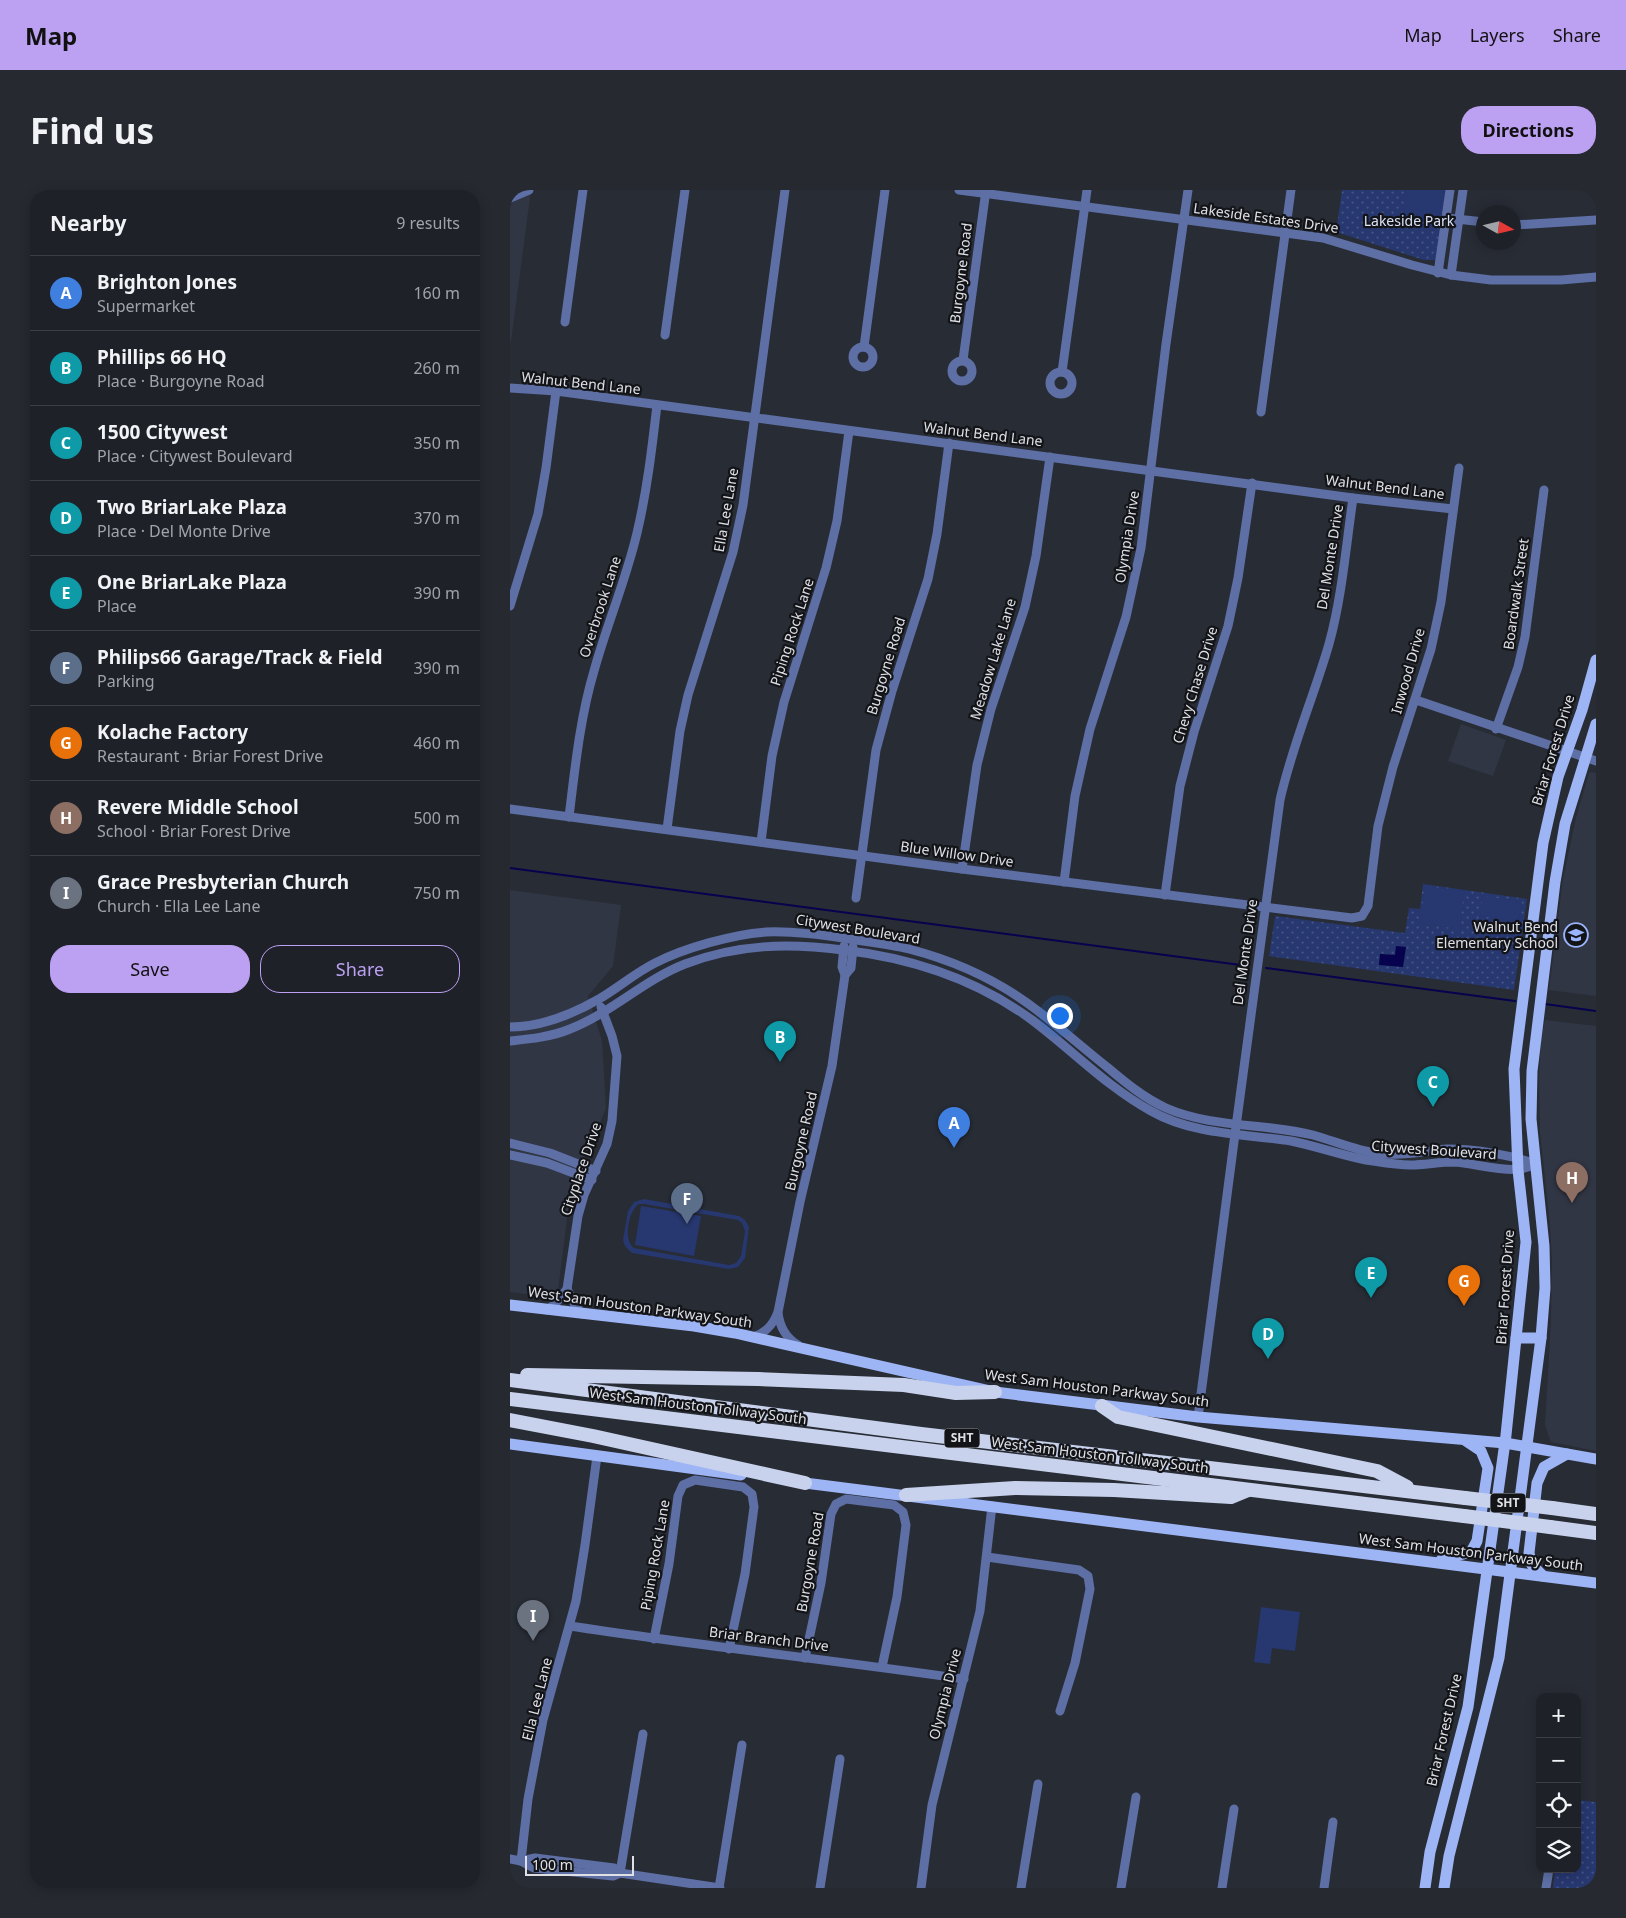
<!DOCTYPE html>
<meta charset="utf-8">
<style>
body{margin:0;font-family:"Noto Sans",sans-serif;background:#262930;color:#f1f3f6}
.controls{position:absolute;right:15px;bottom:15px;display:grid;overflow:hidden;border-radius:10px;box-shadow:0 2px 12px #0003}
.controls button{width:45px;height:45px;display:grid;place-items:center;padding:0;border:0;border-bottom:1px solid #3c3e45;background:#1e2128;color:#f1f3f6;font:25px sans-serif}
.compass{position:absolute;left:966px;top:15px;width:45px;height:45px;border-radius:50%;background:#1e2128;box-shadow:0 2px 12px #0003;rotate:98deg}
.scale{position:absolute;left:15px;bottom:12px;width:109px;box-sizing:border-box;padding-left:5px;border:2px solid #dee0e6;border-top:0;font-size:14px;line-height:18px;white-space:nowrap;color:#dee0e6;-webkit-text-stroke:4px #131418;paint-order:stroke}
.you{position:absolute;left:549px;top:825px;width:18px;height:18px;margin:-12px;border:4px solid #fff;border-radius:50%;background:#1a73e8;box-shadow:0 0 0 8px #1a73e833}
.badge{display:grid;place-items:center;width:32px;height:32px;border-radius:50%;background:#bca0f2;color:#fff;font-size:16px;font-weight:700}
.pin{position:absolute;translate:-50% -41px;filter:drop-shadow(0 1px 2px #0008)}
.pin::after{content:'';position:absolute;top:26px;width:18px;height:15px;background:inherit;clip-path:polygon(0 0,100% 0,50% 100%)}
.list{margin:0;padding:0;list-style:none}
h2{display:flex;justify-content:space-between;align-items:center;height:65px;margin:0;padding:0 20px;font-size:21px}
h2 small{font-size:16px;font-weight:400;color:#a1a3a8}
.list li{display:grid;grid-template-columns:32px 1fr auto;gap:15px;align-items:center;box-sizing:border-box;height:75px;padding:0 20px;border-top:1px solid #3c3e45}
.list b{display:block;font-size:19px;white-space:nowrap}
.list p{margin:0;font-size:16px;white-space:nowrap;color:#a1a3a8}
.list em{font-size:16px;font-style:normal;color:#a1a3a8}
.actions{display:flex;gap:10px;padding:15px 20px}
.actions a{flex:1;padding:11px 0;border:1px solid #bca0f2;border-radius:20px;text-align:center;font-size:18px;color:#bca0f2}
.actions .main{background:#bca0f2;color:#111}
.icon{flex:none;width:28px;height:28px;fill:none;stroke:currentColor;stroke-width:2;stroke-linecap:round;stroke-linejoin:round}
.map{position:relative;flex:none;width:1086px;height:1698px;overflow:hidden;border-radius:20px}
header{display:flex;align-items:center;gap:30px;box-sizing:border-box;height:70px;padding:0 25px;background:#bca0f2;color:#111}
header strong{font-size:24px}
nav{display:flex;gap:28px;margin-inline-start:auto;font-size:18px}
.intro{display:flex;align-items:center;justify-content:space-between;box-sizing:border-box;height:120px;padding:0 30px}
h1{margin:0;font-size:35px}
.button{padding:12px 22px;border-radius:20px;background:#bca0f2;color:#111;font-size:18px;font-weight:700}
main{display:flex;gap:30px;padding:0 30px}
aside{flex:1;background:#1e2128;border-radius:20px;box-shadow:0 2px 12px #0003}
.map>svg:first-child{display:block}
</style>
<header>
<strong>Map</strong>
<nav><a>Map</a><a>Layers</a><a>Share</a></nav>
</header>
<div class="intro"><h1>Find us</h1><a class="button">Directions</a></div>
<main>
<aside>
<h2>Nearby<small>9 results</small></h2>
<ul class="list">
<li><span class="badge" style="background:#3f7fe0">A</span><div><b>Brighton Jones</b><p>Supermarket</p></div><em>160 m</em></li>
<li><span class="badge" style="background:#0f9aa8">B</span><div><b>Phillips 66 HQ</b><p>Place · Burgoyne Road</p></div><em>260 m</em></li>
<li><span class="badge" style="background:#0f9aa8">C</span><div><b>1500 Citywest</b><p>Place · Citywest Boulevard</p></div><em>350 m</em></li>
<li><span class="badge" style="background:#0f9aa8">D</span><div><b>Two BriarLake Plaza</b><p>Place · Del Monte Drive</p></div><em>370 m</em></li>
<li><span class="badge" style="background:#0f9aa8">E</span><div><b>One BriarLake Plaza</b><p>Place</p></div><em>390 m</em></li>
<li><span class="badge" style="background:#5c6f8a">F</span><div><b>Philips66 Garage/Track &amp; Field</b><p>Parking</p></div><em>390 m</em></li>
<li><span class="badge" style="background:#e8710a">G</span><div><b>Kolache Factory</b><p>Restaurant · Briar Forest Drive</p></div><em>460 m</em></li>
<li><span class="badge" style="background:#8d6e63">H</span><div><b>Revere Middle School</b><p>School · Briar Forest Drive</p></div><em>500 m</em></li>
<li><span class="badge" style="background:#6b7280">I</span><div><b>Grace Presbyterian Church</b><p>Church · Ella Lee Lane</p></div><em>750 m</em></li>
</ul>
<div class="actions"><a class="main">Save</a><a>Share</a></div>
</aside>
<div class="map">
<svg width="1086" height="1698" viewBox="0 0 1086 1698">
<defs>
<pattern id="park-dots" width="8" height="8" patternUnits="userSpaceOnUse" patternTransform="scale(1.25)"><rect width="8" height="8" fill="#27376f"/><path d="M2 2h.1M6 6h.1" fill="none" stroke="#465484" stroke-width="1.8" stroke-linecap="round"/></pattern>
</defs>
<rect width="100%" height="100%" fill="#282c35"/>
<g fill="#313644">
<polygon points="0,0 21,0 1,151 0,151"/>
<polygon points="951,534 996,550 983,586 938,571"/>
<polygon points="1082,582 1086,583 1086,806 1039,800 1053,689 1066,628 1079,583"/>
<polygon points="0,700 111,715 103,776 78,806 92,851 96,918 84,948 61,996 47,1108 0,1102"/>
<polygon points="1035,830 1086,836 1086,1261 1041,1252 1035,1235 1041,1131 1042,1070 1040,1035 1030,942 1029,888 1031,847"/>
</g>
<g fill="url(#park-dots)">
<polygon points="832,0 938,0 930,62 925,70 914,70 826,42"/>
<polygon points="913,694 1017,709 1004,800 759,766 765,726 895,743 899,718 910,719"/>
<polygon points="1067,1610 1086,1612 1086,1698 1043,1698 1045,1679 1067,1679"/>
</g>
<g fill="#27376f" fill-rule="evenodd">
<polygon points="896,0 935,0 931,30 892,26"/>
<polygon points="915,696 954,701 950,739 912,734 910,731"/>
<polygon points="973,706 1012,712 1009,732 970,726"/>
<path d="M134,1009L229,1026L235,1030L239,1037L235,1068L228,1077L219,1079L122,1063L115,1056L113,1050L118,1021L124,1012ZM129,1014H134L228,1030L232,1033L235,1041L231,1066L226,1073L219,1075L124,1058C113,1050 118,1021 129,1014Z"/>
<polygon points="131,1016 191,1026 184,1066 125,1055"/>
<polygon points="751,1417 790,1422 785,1461 762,1458 760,1474 744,1472"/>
</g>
<polygon fill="#06024e" points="886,756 896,757 893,777 869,775 870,764 885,765"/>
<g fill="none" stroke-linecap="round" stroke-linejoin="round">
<g stroke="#06024e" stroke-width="2">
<polyline points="0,678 738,776"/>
<polyline points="756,778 1005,811"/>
<polyline points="1035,814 1086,821"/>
</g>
<g stroke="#5d6fa4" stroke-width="9">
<polyline points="449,0 813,48 902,75 941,85 981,90 1051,90 1086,87"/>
<polyline points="0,8 19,0"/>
<polyline points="937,28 974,32"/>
<polyline points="1004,35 1086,30"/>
<polyline points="928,83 940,0"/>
<polyline points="941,85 953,0"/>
<polyline points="55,132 73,0"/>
<polyline points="155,145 175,0"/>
<polyline points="354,157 375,0"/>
<circle cx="353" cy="167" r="10"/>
<polyline points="453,170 476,0"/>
<circle cx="452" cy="181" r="10"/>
<circle cx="551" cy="193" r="11"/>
<polyline points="552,182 577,0"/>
<polyline points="0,198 46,201 843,308 943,319"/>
<polyline points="751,222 781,0"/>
<polyline points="0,416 28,324 36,278 46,201"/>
<polyline points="906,510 1086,571"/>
<polyline points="986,539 1008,477 1015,447 1034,300"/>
<polyline points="0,619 452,679 842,728 852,726 858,716 868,636 883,577 921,459 931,412 949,278"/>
<path d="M59,627C65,578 70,528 84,481C97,434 116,390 127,343C137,301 142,258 147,215"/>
<polyline points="157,639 170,541 178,505 223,362 233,315 275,0"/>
<polyline points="251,652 262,566 274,512 316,378 327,331 339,241"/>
<polyline points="452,679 467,575 481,519 515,417 526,366 540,267"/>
<polyline points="554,692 565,606 580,539 616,427 631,358 656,154 678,0"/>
<polyline points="655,705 670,596 684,542 718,436 728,388 742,293"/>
<polyline points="346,708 366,560 382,501 418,389 427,344 439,253"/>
<polyline points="335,785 341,778 343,757"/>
<path d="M0,837C32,837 61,825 89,809C108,798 125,783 145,773C174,758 224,744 256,742C284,741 312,745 339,749C359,752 380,754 399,759C445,771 491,792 528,821C552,839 574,859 597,877C616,893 634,908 656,918C702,938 755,933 803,945C828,952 851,963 878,964C899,966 918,960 938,959C965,959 1001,965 1026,974"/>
<path d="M0,851C20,849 41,847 60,839C101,823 134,790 175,774C228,754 278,753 333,760C402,768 466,789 522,830C562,860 597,897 641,921C683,945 735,944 781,951C806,956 830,965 856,970C870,972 886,975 900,975C915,975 929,972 944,972C962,973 994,982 1010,979C1015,978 1021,976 1026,974"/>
<polyline points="0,953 40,963 86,981"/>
<polyline points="0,965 37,973 82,990"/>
<polyline points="57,1099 65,1115 72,1124"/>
<polyline points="37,1120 46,1113 57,1099 68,1026 74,1005 97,954 102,931 107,866 102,846 91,817"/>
<path d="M268,1123C270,1138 276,1148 288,1155"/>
<path d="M243,1147C256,1143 263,1135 268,1122L290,1012L322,876L335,785L332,777L334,756"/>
<path d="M688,1227L725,944L770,610C782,556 804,506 819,454C832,407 836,356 843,308"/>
<polyline points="477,1367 569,1380 578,1386 580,1399 565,1473 550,1521"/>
<path d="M60,1436C191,1456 323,1470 454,1489"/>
<polyline points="144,1449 159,1374 168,1306 173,1295 185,1290 233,1297 242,1304 244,1317 235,1384 219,1459"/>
<polyline points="295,1468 311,1393 321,1324 326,1314 336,1309 384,1315 393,1322 396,1335 387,1407 372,1477"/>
<polyline points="0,1669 11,1671 25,1668 104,1678 110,1683 210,1698"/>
<polyline points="11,1671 18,1609 33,1530 66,1411 75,1355 87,1266"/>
<polyline points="11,1671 24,1678 103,1686 110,1683"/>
<polyline points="110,1683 133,1544"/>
<polyline points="209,1698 232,1555"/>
<polyline points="310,1698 330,1569"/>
<polyline points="411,1698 422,1615 470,1421 482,1316"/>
<polyline points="511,1698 528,1594"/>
<polyline points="611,1698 626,1607"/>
<polyline points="712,1698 724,1619"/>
<polyline points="814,1698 823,1632"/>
<polyline points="1036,1698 1039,1679"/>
</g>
<g stroke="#9eb5f5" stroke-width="11">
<polyline points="0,1115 184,1136 225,1143 485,1202 688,1227 995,1253 1086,1269"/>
<polyline points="1006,1148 1031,1148"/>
<polyline points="0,1254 231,1285"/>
<polyline points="287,1292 1086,1393"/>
<polyline points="931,1370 961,1362 967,1351 978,1278 971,1261 956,1251"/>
<polyline points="1033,1386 1022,1375 1019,1363 1027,1293 1034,1277 1057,1264"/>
<polyline points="915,1698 920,1662 958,1517 996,1245 1016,1052 1008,980 1004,879 1033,653 1048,587 1072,520 1086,470"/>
<polyline points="934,1698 939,1666 989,1468 1031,1148 1035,1098 1034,1056 1021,929 1022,881 1045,692 1055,634 1086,534"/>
</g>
<g stroke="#c8d2ec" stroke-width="14">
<polyline points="17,1185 248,1189 394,1195 446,1203 485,1202"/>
<polyline points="0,1190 411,1244 955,1308"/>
<polyline points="0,1209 954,1326"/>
<polyline points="592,1216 608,1227 867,1281 897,1297"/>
<polyline points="0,1230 83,1246 295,1293"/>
<polyline points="396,1305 505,1298 604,1300 721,1307 738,1300"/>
<polyline points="1042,1318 1086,1324"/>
<polyline points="1040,1337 1086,1343"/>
</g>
<g stroke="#c8d2ec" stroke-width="14">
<polyline points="955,1308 1042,1318"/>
<polyline points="954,1326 1040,1337"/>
</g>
</g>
<defs>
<g id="school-ring" transform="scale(1.25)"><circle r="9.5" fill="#131418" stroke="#9ab5fd" stroke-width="1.5"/><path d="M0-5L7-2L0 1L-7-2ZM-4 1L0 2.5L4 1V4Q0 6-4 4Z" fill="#9ab5fd"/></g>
</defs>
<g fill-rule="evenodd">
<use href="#school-ring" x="1066" y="745"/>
</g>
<g text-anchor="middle" stroke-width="4.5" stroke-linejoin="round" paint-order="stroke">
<g fill="#131418" stroke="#a1a3a8" stroke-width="1">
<rect x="434.5" y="1238.5" width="35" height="19" rx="4"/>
<rect x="980.5" y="1303.5" width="35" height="19" rx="4"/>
</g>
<g font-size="12" font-weight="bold" fill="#dee0e6">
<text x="452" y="1252">SHT</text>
<text x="998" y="1317">SHT</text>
</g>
<g font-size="14" fill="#dee0e6" stroke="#131418">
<text transform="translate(756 28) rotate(8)" y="5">Lakeside Estates Drive</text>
<text transform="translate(451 83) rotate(-83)" y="5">Burgoyne Road</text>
<text transform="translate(71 193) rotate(6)" y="5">Walnut Bend Lane</text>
<text transform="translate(473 244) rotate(7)" y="5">Walnut Bend Lane</text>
<text transform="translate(875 297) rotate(7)" y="5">Walnut Bend Lane</text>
<text transform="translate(216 320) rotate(-80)" y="5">Ella Lee Lane</text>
<text transform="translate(617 347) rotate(-81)" y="5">Olympia Drive</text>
<text transform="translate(820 367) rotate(-81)" y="5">Del Monte Drive</text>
<text transform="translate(1006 404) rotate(-82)" y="5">Boardwalk Street</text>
<text transform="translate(90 417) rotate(-72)" y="5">Overbrook Lane</text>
<text transform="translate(282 442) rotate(-72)" y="5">Piping Rock Lane</text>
<text transform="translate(483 469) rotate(-73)" y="5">Meadow Lake Lane</text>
<text transform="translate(376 476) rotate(-73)" y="5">Burgoyne Road</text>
<text transform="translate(898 481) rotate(-74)" y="5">Inwood Drive</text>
<text transform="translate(685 495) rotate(-73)" y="5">Chevy Chase Drive</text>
<text transform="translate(1043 560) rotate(-73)" y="5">Briar Forest Drive</text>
<text transform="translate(447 664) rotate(8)" y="5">Blue Willow Drive</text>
<text transform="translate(348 739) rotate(9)" y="5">Citywest Boulevard</text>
<text transform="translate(735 762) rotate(-82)" y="5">Del Monte Drive</text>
<text transform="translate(291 951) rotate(-77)" y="5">Burgoyne Road</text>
<text transform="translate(924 960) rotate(4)" y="5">Citywest Boulevard</text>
<text transform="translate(71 979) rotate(-71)" y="5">Cityplace Drive</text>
<text transform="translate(995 1097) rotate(-86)" y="5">Briar Forest Drive</text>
<text transform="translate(130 1117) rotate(8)" y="5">West Sam Houston Parkway South</text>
<text transform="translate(587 1198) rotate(7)" y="5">West Sam Houston Parkway South</text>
<text transform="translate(188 1216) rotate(7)" y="5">West Sam Houston Tollway South</text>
<text transform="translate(590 1265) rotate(7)" y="5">West Sam Houston Tollway South</text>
<text transform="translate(961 1362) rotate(7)" y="5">West Sam Houston Parkway South</text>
<text transform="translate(145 1365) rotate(-80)" y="5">Piping Rock Lane</text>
<text transform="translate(300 1372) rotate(-80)" y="5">Burgoyne Road</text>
<text transform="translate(259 1449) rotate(7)" y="5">Briar Branch Drive</text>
<text transform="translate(435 1504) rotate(-76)" y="5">Olympia Drive</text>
<text transform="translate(27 1509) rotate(-76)" y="5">Ella Lee Lane</text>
<text transform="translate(934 1540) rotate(-77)" y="5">Briar Forest Drive</text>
</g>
<g font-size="14" fill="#dae2f8" stroke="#131418">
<text x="899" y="36">Lakeside Park</text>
</g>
<g font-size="14" fill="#dee0e6" stroke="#131418" text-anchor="end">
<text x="1048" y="742">Walnut Bend<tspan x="1048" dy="16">Elementary School</tspan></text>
</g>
</g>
</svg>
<div class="controls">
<button>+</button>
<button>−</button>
<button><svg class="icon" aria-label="locate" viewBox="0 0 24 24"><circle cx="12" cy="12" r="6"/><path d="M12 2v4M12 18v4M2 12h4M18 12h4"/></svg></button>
<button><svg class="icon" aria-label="layers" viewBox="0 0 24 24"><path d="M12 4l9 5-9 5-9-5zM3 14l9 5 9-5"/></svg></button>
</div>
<svg class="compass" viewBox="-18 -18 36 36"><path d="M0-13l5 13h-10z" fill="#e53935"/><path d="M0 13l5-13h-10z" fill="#a1a3a8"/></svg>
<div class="scale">100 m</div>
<div class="you"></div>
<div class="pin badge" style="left:444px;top:958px;background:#3f7fe0">A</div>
<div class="pin badge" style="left:270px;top:872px;background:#0f9aa8">B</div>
<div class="pin badge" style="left:923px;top:917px;background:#0f9aa8">C</div>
<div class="pin badge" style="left:758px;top:1169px;background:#0f9aa8">D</div>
<div class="pin badge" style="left:861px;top:1108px;background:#0f9aa8">E</div>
<div class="pin badge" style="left:177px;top:1034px;background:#5c6f8a">F</div>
<div class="pin badge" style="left:954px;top:1116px;background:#e8710a">G</div>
<div class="pin badge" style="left:1062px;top:1013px;background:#8d6e63">H</div>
<div class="pin badge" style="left:23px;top:1451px;background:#6b7280">I</div>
</div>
</main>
